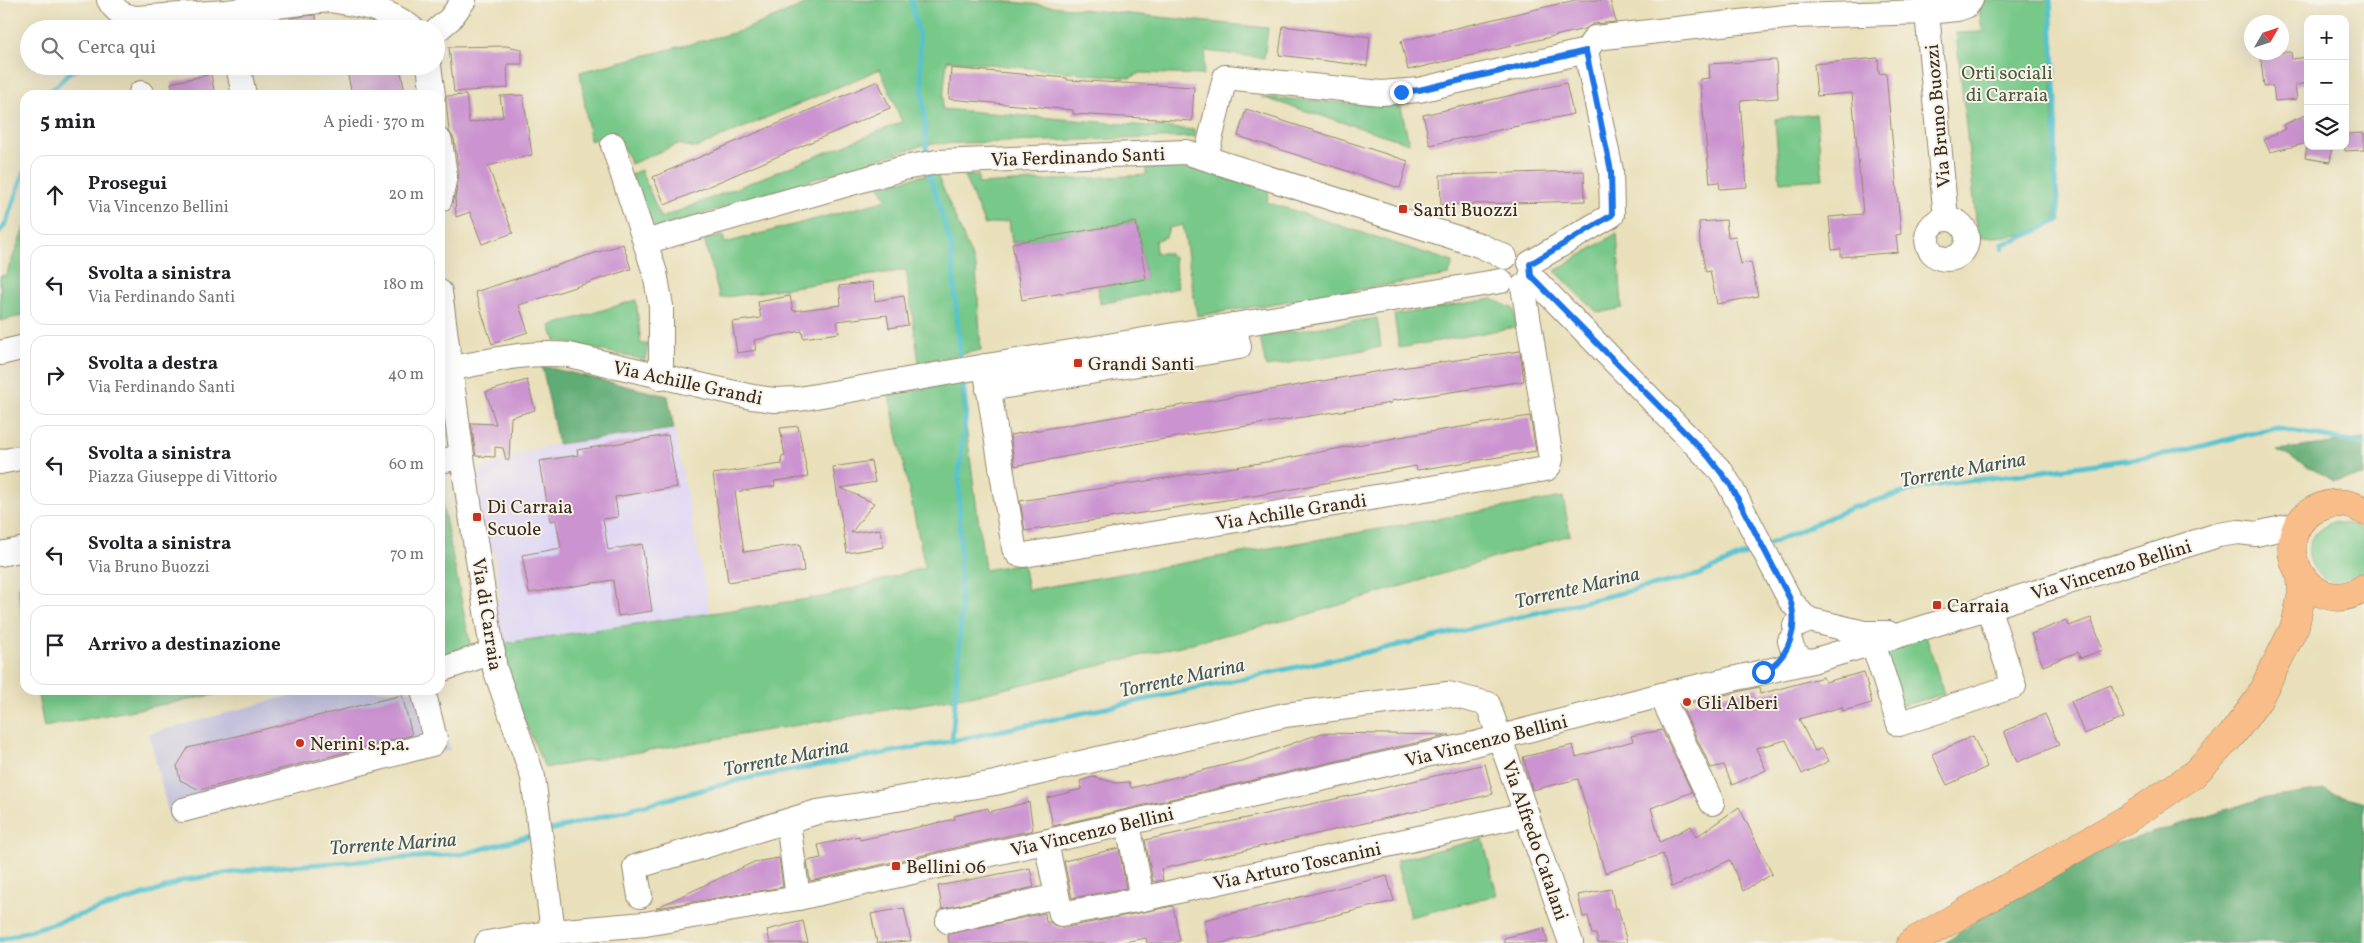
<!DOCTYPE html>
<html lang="it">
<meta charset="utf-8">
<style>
body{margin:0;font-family:Vollkorn,serif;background:#f6f6f6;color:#202124}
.controls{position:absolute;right:15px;top:15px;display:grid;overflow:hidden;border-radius:10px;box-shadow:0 5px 20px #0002}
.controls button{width:45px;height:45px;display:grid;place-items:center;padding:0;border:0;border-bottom:1px solid #e0e0e0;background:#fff;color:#202124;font:25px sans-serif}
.compass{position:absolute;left:2244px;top:15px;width:45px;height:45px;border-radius:50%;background:#fff;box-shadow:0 5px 20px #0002;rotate:51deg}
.stop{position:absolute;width:15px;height:15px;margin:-11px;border:4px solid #1a73e8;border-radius:50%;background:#fff}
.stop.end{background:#1a73e8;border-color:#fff;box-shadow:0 1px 5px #0008}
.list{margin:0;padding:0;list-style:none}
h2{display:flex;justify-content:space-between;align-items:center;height:65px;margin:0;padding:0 20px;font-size:21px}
h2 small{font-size:16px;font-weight:400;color:#757577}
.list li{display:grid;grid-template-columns:32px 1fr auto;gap:15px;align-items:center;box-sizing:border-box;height:80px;margin:0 10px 10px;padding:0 10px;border:1px solid #e0e0e0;border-radius:15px}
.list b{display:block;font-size:19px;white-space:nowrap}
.list p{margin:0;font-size:16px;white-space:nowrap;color:#757577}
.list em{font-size:16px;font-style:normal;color:#757577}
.icon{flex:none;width:28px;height:28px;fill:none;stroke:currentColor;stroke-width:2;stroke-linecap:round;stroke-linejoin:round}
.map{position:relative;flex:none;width:2364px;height:943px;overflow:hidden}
.search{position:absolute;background:#fff;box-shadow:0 5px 20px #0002;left:20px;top:20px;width:425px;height:55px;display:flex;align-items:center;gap:12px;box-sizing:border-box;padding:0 18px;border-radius:28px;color:#757577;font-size:19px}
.panel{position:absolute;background:#fff;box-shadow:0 5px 20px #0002;left:20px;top:90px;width:425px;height:605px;border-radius:15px}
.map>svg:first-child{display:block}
</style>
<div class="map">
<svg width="2364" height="943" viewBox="0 0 2364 943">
<rect width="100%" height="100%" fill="#f7f3e8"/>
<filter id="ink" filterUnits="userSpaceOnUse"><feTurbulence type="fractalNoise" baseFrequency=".02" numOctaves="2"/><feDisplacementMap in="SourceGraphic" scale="10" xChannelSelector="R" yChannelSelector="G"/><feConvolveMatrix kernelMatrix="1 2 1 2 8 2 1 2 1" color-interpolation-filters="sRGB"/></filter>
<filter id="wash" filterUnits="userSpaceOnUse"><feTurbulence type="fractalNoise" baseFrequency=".0096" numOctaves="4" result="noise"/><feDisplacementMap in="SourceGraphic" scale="20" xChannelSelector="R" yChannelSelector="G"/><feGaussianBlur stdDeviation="1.12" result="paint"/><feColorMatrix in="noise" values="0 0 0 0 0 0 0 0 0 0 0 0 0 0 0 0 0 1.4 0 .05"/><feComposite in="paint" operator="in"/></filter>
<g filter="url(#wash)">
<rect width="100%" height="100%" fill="#e9e0bb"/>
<polygon fill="#ded5f5" points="674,429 710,613 500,644 491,601 500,599 494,548 483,548 473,474 512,456 558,444"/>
<polygon fill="#c3c1db" points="310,690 437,690 450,750 171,824 149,734"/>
<g fill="#77c889" stroke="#597954">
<polygon points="817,0 992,0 1268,28 1264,58 1206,51 1203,75 1140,73 1130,78 947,60 942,109 1195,130 1195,137 927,144 651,230 631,174 641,170 661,218 902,122 880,69 696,148 678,144 631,164 616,132 590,141 580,72 741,31"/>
<polygon points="1978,0 2050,0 2056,220 2024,235 1978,238 1956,33 1982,32"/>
<polygon points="1261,97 1401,107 1409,143"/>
<polygon points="1816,114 1823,179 1780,182 1775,119"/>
<polygon points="1167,163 1169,168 1183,167 1269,190 1267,202 1453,262 1449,275 1197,316 1183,225 1169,228 1166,237 1155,241 1156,253 1168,253 1174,258 1178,288 1100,304 1098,287 1146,279 1136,222 1012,243 1009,221 985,225 964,176 978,175 978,184 1146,175 1146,164"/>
<polygon points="936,172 976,267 981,350 919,363 906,270 720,298 704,240 723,236 725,243 887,200 880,186"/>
<polygon points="25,226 25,315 0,321 0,276 6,275"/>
<polygon points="1617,233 1622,308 1598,313 1555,271"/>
<polygon points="1492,299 1514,309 1516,327 1399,348 1394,315"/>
<polygon points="636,300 641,344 648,344 645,360 555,340 550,326"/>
<polygon points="1377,318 1381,347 1266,367 1260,337"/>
<polygon points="960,381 985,570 1023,563 1028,590 1563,497 1570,535 1303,616 987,693 545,768 492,645 828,596 925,567 889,395"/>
<polygon points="440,493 471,648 440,655"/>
<path d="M2333,522L2354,525L2364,534V571C2332,611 2276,545 2333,522Z"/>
<polygon points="25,585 25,627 17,587"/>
<polygon points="1926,635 1944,694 1901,706 1884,648"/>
<polygon points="37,690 239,690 44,727"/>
<polygon points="1483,839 1497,895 1410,917 1396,860"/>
</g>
<g fill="#61ac75" stroke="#4e6b4a">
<polygon points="542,366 668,396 674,429 558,444"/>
<polygon points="2364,439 2364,476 2334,481 2277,450"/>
<polygon points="2324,790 2364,802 2364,943 1945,943 2059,862 2260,799"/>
</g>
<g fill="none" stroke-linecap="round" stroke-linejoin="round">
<g stroke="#56c2ce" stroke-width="5">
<polyline points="911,0 919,37 927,158"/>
<polyline points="47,95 70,72 85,66"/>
<polyline points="928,169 951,246 961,364"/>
<polyline points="0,231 6,223 25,170"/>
<polyline points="2003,248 2002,244 2019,239 2059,220 2055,178 2056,100 2050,0"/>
<polyline points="1767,545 1851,508 1923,487 2171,454 2273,428 2364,444"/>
<polyline points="952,741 961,624 959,474 966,411 962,375"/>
<polyline points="547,831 743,779 952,741 1395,646 1698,575 1757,549"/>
<polyline points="0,940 157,891 184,880 263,868 463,854 534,835"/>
</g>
</g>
<g id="blocks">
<g fill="#cb93d0">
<polygon points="1575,0 1610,0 1616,22 1593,24 1585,29 1408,70 1401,41"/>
<polygon points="315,15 318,26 292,29 290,18"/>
<polygon points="1283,26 1370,37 1367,66 1279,55"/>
<polygon points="506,46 522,49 522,64 507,64 508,88 454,92 449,47"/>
<polygon points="2260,52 2291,52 2292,59 2308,57 2308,83 2295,85 2297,99 2275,101 2273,86 2264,87"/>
<polygon points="1878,58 1879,74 1886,73 1901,234 1896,235 1898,252 1841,257 1841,249 1832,250 1829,217 1863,214 1852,93 1817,96 1814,64"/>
<polygon points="1776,60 1778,98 1740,101 1747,187 1720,189 1719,182 1710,183 1700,79 1710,78 1709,64"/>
<polygon points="346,66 400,66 405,93 394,95 352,95"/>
<polygon points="951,68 1067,78 1067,80 1194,87 1192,121 1073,114 1073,110 949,99"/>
<polygon points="211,74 215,95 174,95 171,83"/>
<polygon points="878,81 890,108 665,205 653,177"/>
<polygon points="1566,83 1573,114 1430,145 1423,115"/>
<polygon points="466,95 469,123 503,117 500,96 523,95 532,155 488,166 513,233 482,244 470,212 456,217 455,198 459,174 454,139 449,131 446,100 446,96"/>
<polygon points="1246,109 1408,161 1400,188 1238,136"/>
<polygon points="2308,114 2308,143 2270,152 2264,140 2285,129 2283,125"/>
<polygon points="2364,133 2364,150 2345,151 2345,134"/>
<polygon points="2307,146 2332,146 2330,162 2305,158"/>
<polygon points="1584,171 1585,201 1441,205 1440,175"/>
<polygon points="1726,220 1728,237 1735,236 1741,264 1751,262 1758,296 1717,304 1710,271 1706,272 1700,244 1699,222"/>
<polygon points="1136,222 1146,279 1022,300 1012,243"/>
<polygon points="623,244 631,269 519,305 528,332 492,344 475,292"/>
<polygon points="873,282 875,301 904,296 908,325 889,328 887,315 837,321 839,333 803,338 802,331 754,340 756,350 737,353 732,322 761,318 758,302 790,296 793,311 841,305 839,286"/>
<polygon points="1520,351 1524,381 1391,401 1391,403 1140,443 1015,466 1010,435 1386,370"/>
<polygon points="527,380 535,410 511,417 509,460 506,460 503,448 495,447 495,457 476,456 471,423 496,424 486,392"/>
<polygon points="1530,416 1536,451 1417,470 1416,466 1271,493 1025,531 1020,501 1266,462 1411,435"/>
<polygon points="798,426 808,477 774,481 775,486 735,492 744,552 800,544 804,571 728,582 713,474 782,464 781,457 785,456 780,428"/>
<polygon points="668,435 677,487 615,497 618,517 603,519 608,550 642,544 652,611 618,616 613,580 529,593 522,555 561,548 556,520 550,521 540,461 578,455 577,450"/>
<polygon points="871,461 875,482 841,488 874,503 851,533 880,529 883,547 847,553 833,467"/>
<polygon points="2091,618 2103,650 2080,658 2078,652 2043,666 2031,634 2067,620 2069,626"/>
<polygon points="1864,672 1872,703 1843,711 1842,707 1799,719 1815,751 1822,748 1829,761 1802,774 1786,740 1756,748 1766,770 1732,785 1724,765 1711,768 1681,705 1759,687 1760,694 1823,677 1825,682"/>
<polygon points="2111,685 2124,718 2084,734 2071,701"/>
<polygon points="402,695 412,735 200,790 180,780 177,766 188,748"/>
<polygon points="2045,714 2059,745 2017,762 2004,731"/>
<polygon points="1662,730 1692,792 1651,808 1660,842 1691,826 1696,837 1739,807 1772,874 1743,891 1730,860 1672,887 1663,854 1605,873 1578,779 1532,790 1523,757 1573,745 1576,757 1633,741 1631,736"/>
<polygon points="1322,733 1450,735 1053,826 1047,798 1082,789 1080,781 1093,777 1116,783 1129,782 1131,788 1245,760"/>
<polygon points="1973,736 1987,767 1947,785 1932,754"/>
<polygon points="1485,764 1493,794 1161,869 1163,880 1153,882 1145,840 1358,794"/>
<polygon points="1029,802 1033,830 810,881 807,861 821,858 818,845 859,836 860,840 955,819 954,816 988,808 989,812"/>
<polygon points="1119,848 1126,888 1072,898 1064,861"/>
<polygon points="779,858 783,887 656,908 754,862"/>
<polygon points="1030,868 1034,887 942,909 938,886"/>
<polygon points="1387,876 1394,901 1222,943 1209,943 1204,920"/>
<polygon points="1611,889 1615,909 1618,908 1627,943 1598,943 1596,934 1592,934 1588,916 1583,917 1578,895"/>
<polygon points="1173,906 1180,941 1172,943 1147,943 1146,938 1118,943 949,943 948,934 1045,913 1046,922 1050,922 1056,927 1063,928"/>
<polygon points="904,908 911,941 877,943 871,914"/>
<polygon points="803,921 808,943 770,943 767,930"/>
<polygon points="1544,928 1548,943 1504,943 1504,938"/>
</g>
</g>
</g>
<g filter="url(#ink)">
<use href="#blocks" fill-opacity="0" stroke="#92856c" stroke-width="1"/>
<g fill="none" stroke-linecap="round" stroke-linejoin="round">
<g stroke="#92856c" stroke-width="26">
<g id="minor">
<path d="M109,0C115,12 124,16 136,18L226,12L328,0"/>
<path d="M330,0C360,5 389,9 413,29"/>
<polyline points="1927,12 1946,219"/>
<polyline points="436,31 450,19 464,0"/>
<polyline points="238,66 244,95"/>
<polyline points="429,66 433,95"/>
<polyline points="141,93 141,95"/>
<polyline points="440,141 445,176 440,200"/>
<polyline points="613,145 645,242"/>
<polyline points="1206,157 1225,77 1381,93 1419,90 1586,51 1595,38 1794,16 1927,12 1957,9 1966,6 1971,0"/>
<circle cx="1947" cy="239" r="20"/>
<polyline points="1530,263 1612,215 1611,171 1586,51"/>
<polyline points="1531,276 1721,471 1729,484 1790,600 1803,615 1810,620"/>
<polyline points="440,292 462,457 495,669 533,777 553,932"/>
<polyline points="0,353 25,347"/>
<polyline points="985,366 1014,548 1018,554 1024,555 1546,469 1549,466 1551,459 1523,286"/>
<path d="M440,371C482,363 525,350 569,355L752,397L774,400L799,399L969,369L1501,281"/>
<polyline points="661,378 661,306 655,273 645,242 904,168 937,162 1186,152 1479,245 1505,257"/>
<polyline points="988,389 1239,347 1234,325"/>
<polyline points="440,461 462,457"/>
<polyline points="0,462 25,457"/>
<polyline points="0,554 25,549"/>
<polyline points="1795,626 1810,620 1864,633 1888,633"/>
<path d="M1790,641C1793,654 1800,660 1812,661L1910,632L2218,535L2239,532L2256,534L2300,524"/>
<polyline points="1873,643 1899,724 2014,686 1988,607"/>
<polyline points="440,670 493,652"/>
<polyline points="1661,695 1712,803"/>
<polyline points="183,810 432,744 435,739 423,690"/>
<polyline points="788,822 798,898"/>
<polyline points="1128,823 1142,899 1527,814"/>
<polyline points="1046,842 1061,914 1142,899"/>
<polyline points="640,896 635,867 817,812 995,783 1285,715 1448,694 1488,704 1571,943"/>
<polyline points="948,921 1057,896"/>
<polyline points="487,943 553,932 645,924 798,898 1474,744 1661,695 1812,661"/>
</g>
</g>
<g stroke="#92856c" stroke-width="29">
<g id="major">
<path d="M2364,511C2352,503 2337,501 2323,506C2258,529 2307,626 2364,588"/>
<polyline points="1911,943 2127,819 2193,775 2232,735 2258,700 2295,626 2302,593 2301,578"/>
</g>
</g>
<use href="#minor" stroke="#fff" stroke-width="24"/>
<use href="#major" stroke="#f8bd89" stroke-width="28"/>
</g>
</g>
<g fill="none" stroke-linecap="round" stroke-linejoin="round" filter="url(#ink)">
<path stroke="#1a73e8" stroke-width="6" d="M1401,92L1419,90L1586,51L1611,171L1612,215L1530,264L1531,276L1708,456L1730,484L1789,597C1800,626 1790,658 1763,672"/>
</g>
<g fill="#c8321e" stroke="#f7f3e8" stroke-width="2">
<rect x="1398" y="204" width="10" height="10" rx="2.5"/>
<rect x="1073" y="358" width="10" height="10" rx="2.5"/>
<rect x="472" y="512" width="10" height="10" rx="2.5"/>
<rect x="1932" y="600" width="10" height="10" rx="2.5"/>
<circle cx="1687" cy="702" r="5"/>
<circle cx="300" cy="743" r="5"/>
<rect x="891" y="861" width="10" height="10" rx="2.5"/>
</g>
<g text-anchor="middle" stroke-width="4" stroke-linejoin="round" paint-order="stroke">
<g font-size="19" fill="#4d593e" stroke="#f7f3e8">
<text x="2007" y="79">Orti sociali<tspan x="2007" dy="22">di Carraia</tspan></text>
</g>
<g font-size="19" fill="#3b2a1e" stroke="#f7f3e8">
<text transform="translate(1937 116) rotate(-95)" y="7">Via Bruno Buozzi</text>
<text transform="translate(1078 156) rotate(-2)" y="7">Via Ferdinando Santi</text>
<text transform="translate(688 382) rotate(12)" y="7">Via Achille Grandi</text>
<text transform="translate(1291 511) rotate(-9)" y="7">Via Achille Grandi</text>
<text transform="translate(2111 569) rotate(-17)" y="7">Via Vincenzo Bellini</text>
<text transform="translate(488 614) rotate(81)" y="7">Via di Carraia</text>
<text transform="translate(1486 740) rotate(-14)" y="7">Via Vincenzo Bellini</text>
<text transform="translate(1092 831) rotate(-13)" y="7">Via Vincenzo Bellini</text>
<text transform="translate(1536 840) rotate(71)" y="7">Via Alfredo Catalani</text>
<text transform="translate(1297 865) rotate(-12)" y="7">Via Arturo Toscanini</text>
</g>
<g font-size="19" fill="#3b2a1e" stroke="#f7f3e8" text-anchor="start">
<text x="1413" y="216">Santi Buozzi</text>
<text x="1088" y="370">Grandi Santi</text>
<text x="487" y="513">Di Carraia<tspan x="487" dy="22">Scuole</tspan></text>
<text x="1947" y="612">Carraia</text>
<text x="1697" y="709">Gli Alberi</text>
<text x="310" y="750">Nerini s.p.a.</text>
<text x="906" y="873">Bellini 06</text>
</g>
<g font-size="20" font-style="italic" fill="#435853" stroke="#f7f3e8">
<text transform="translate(1963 469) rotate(-10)" y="7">Torrente Marina</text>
<text transform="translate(1577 587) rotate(-13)" y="7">Torrente Marina</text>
<text transform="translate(1182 677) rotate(-12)" y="7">Torrente Marina</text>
<text transform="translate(786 757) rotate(-11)" y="7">Torrente Marina</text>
<text transform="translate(393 843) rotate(-4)" y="7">Torrente Marina</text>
</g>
</g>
</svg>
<div class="controls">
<button>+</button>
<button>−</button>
<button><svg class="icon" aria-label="layers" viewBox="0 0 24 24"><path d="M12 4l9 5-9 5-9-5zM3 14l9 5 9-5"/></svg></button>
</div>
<svg class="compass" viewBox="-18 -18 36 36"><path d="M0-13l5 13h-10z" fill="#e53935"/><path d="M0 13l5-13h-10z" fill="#757577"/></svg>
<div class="stop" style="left:1763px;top:672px"></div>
<div class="stop end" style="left:1401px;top:92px"></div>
<div class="search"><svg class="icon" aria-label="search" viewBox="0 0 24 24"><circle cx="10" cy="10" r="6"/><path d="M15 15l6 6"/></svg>Cerca qui</div>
<section class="panel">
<h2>5 min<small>A piedi · 370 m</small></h2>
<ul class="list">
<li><svg class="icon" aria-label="ahead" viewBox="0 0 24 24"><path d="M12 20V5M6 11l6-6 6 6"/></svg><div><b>Prosegui</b><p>Via Vincenzo Bellini</p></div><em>20 m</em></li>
<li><svg class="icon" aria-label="left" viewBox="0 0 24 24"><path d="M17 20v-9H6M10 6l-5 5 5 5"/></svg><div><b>Svolta a sinistra</b><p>Via Ferdinando Santi</p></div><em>180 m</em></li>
<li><svg class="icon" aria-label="right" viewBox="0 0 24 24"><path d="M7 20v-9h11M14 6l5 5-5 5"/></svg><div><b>Svolta a destra</b><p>Via Ferdinando Santi</p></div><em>40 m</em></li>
<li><svg class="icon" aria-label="left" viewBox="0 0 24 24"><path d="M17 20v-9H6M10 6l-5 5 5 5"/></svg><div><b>Svolta a sinistra</b><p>Piazza Giuseppe di Vittorio</p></div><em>60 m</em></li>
<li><svg class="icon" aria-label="left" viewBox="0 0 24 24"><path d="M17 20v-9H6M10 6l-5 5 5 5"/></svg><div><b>Svolta a sinistra</b><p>Via Bruno Buozzi</p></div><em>70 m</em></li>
<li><svg class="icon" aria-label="arrive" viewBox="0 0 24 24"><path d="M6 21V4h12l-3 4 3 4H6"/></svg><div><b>Arrivo a destinazione</b></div></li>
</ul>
</section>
</div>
